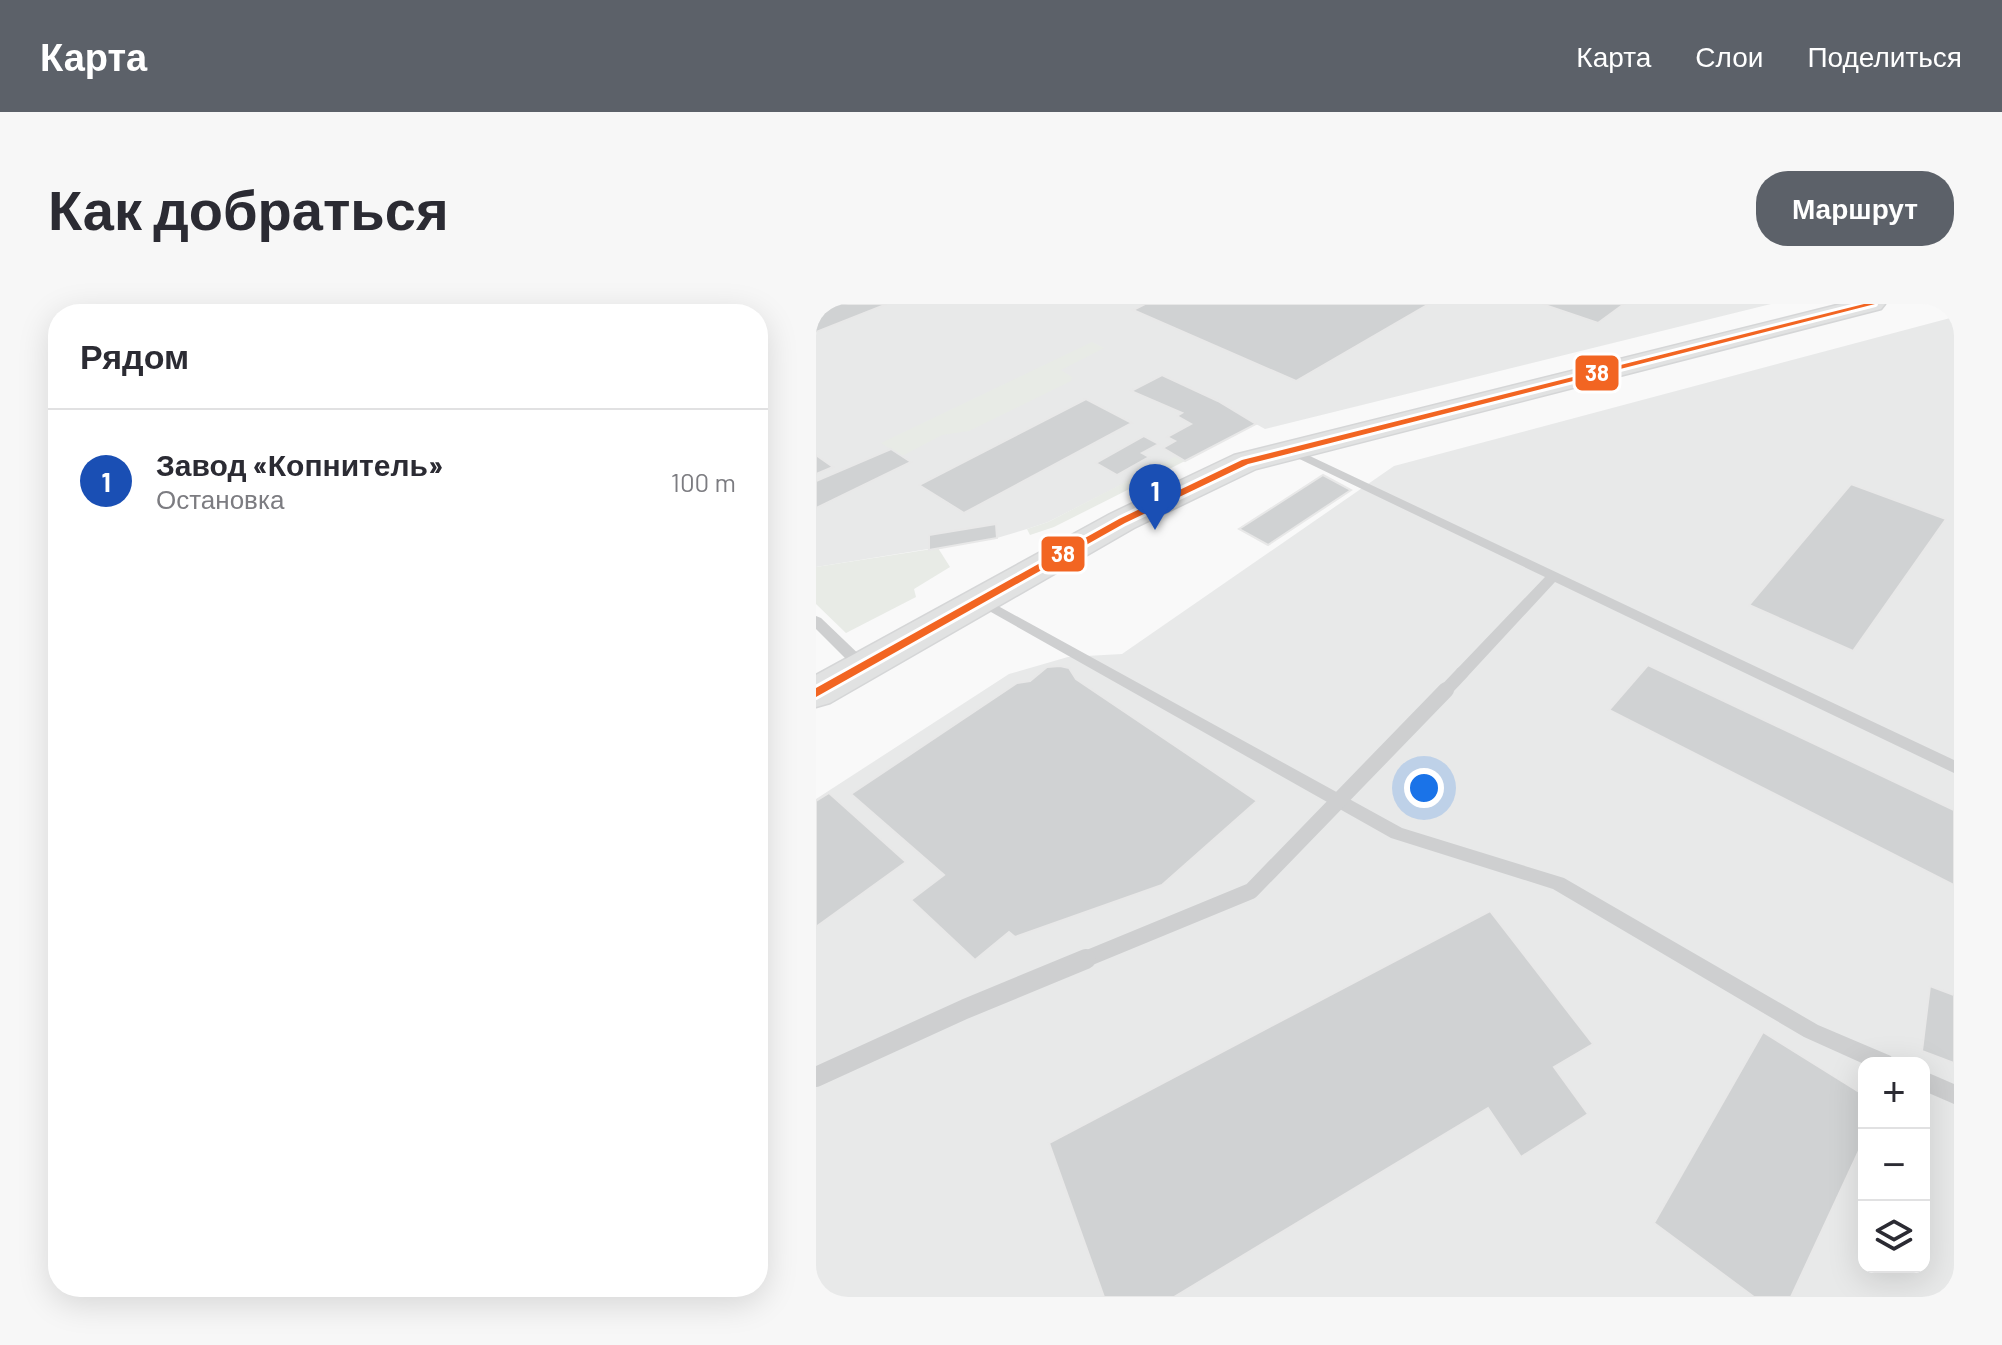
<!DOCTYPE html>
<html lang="ru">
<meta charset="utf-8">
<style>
body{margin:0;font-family:Barlow,sans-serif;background:#f7f7f7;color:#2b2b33}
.controls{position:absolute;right:24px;bottom:24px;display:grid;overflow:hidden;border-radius:16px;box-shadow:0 8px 32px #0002}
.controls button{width:72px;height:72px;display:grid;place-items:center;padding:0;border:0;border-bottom:2px solid #e1e1e2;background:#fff;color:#2b2b33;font:40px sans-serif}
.you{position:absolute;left:608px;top:484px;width:28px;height:28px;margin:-20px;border:6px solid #fff;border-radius:50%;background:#1a73e8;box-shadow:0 0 0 12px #1a73e833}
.badge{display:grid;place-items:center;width:52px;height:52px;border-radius:50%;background:#5c6169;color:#fff;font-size:26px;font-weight:700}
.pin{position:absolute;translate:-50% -66px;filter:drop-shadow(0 2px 4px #0008)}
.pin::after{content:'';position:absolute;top:42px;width:28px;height:24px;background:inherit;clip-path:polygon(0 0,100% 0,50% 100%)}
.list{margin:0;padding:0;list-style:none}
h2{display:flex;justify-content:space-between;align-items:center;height:104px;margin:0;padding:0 32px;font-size:34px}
h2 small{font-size:26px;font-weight:400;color:#7c7c81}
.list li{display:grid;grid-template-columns:52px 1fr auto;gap:24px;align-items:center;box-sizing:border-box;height:144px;padding:0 32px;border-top:2px solid #e1e1e2}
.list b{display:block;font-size:30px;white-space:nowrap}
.list p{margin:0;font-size:26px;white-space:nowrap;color:#7c7c81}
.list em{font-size:26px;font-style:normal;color:#7c7c81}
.icon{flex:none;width:44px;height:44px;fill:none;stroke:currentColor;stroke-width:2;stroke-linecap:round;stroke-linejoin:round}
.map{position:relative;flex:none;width:1138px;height:993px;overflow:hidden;border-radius:32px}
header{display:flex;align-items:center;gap:48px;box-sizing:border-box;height:112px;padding:0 40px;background:#5c6169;color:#fff}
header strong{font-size:38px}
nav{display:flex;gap:44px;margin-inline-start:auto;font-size:28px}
.intro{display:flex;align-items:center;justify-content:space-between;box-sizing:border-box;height:192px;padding:0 48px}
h1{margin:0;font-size:56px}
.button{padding:20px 36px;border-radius:32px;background:#5c6169;color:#fff;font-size:28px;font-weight:700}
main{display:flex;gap:48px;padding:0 48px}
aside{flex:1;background:#fff;border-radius:32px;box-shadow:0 8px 32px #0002}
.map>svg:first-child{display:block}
</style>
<header>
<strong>Карта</strong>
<nav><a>Карта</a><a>Слои</a><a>Поделиться</a></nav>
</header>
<div class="intro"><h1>Как добраться</h1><a class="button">Маршрут</a></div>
<main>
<aside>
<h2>Рядом<small></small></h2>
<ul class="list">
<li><span class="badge" style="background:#1a4fb4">1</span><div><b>Завод «Копнитель»</b><p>Остановка</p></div><em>100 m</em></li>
</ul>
</aside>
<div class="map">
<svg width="1138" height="993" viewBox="0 0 1138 993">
<rect width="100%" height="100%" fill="#f9f9f9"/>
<g fill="#e8e9e9" fill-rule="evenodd">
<polygon points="0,0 955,0 449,125 440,120 369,157 360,153 232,218 211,225 181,234 0,263"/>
<path d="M1138,13V993H0V495L193,370L252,353L306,350L578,162ZM1048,759H1108V963H1048Z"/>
</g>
<g fill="#e8ebe6">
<polygon points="276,38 288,44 245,66 256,73 255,77 153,127 126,131 86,152 65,139"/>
<polygon points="360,152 369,157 238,223 214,231 211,225 232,218"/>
<polygon points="122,244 134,263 98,285 100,293 30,329 0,300 0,263"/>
</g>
<g fill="#d0d2d3" stroke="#e8e8e8" stroke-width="2">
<polygon points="0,0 71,0 0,28"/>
<polygon points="329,0 613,0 480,77 317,6"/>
<polygon points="726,0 808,0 782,19"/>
<polygon points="346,71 402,97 440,120 369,157 347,144 359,137 351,133 375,120 361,112 366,109 315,87"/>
<polygon points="270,95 316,119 148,209 103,181"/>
<polygon points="328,132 343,140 326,149 333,153 301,171 280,159"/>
<polygon points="75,145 95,158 0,204 0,177"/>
<polygon points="0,151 17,163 0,170"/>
<polygon points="507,171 535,186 452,241 423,225"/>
<polygon points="1035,180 1130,215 1037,347 933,301"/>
<polygon points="180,220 181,234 113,246 113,231"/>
<polygon points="832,361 1138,506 1138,581 793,406"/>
<polygon points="244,362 253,364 260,375 441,497 346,581 199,633 193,628 159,656 95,596 128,571 35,490 201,379 214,377 231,363"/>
<polygon points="13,489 90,558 0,623 0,497"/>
<polygon points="674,607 777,740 738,763 772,810 705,853 672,804 358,993 288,993 233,839"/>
<polygon points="1114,682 1138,691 1138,759 1106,747"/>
<polygon points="947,728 1048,791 1048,836 975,993 938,993 838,919"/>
</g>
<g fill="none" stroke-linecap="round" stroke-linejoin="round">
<g stroke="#d5d6d7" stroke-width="3">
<polygon id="secondary" points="1025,0 1069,0 1065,5 440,165 318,224 14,399 0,403 0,371 294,210 418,151"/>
</g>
<g fill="#cecfd0" fill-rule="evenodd">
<polygon points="471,145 479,145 1138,456 1138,469 739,278 651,373 641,373 639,369 641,365 729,273 471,149"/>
<polygon points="164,292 586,524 748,574 1002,721 1075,752 1078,759 1048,760 988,733 737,585 575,534 159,299 157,296"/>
<polygon points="0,312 5,314 52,359 54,363 52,367 42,367 0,325"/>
<polygon points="1108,767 1138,780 1138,800 1108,787"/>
</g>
<use href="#secondary" fill="#e1e2e2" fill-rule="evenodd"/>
<polyline stroke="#cecfd0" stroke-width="13" points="628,388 646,369"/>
<polyline stroke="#cecfd0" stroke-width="16" points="265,657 435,587 630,386"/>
<polyline stroke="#cecfd0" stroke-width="20" points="0,773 149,705 270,655"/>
<g stroke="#fff" stroke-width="6">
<polygon id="bus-1" points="1048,0 1059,0 432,160 309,219 0,393 0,384 303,215 426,156"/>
</g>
<use href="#bus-1" fill="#f26522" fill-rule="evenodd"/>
</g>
<g stroke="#fff" stroke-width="3">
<rect x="758" y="50" width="46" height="38" rx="8" fill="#f26522"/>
<rect x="224" y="231" width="46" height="38" rx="8" fill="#f26522"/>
</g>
<g font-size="22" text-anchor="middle" font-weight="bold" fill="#fff">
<text x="781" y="77">38</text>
<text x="247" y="258">38</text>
</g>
</svg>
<div class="controls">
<button>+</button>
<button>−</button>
<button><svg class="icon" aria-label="layers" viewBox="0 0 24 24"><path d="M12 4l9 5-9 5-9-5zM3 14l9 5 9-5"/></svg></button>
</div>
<div class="you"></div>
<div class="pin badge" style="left:339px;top:226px;background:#1a4fb4">1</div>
</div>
</main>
